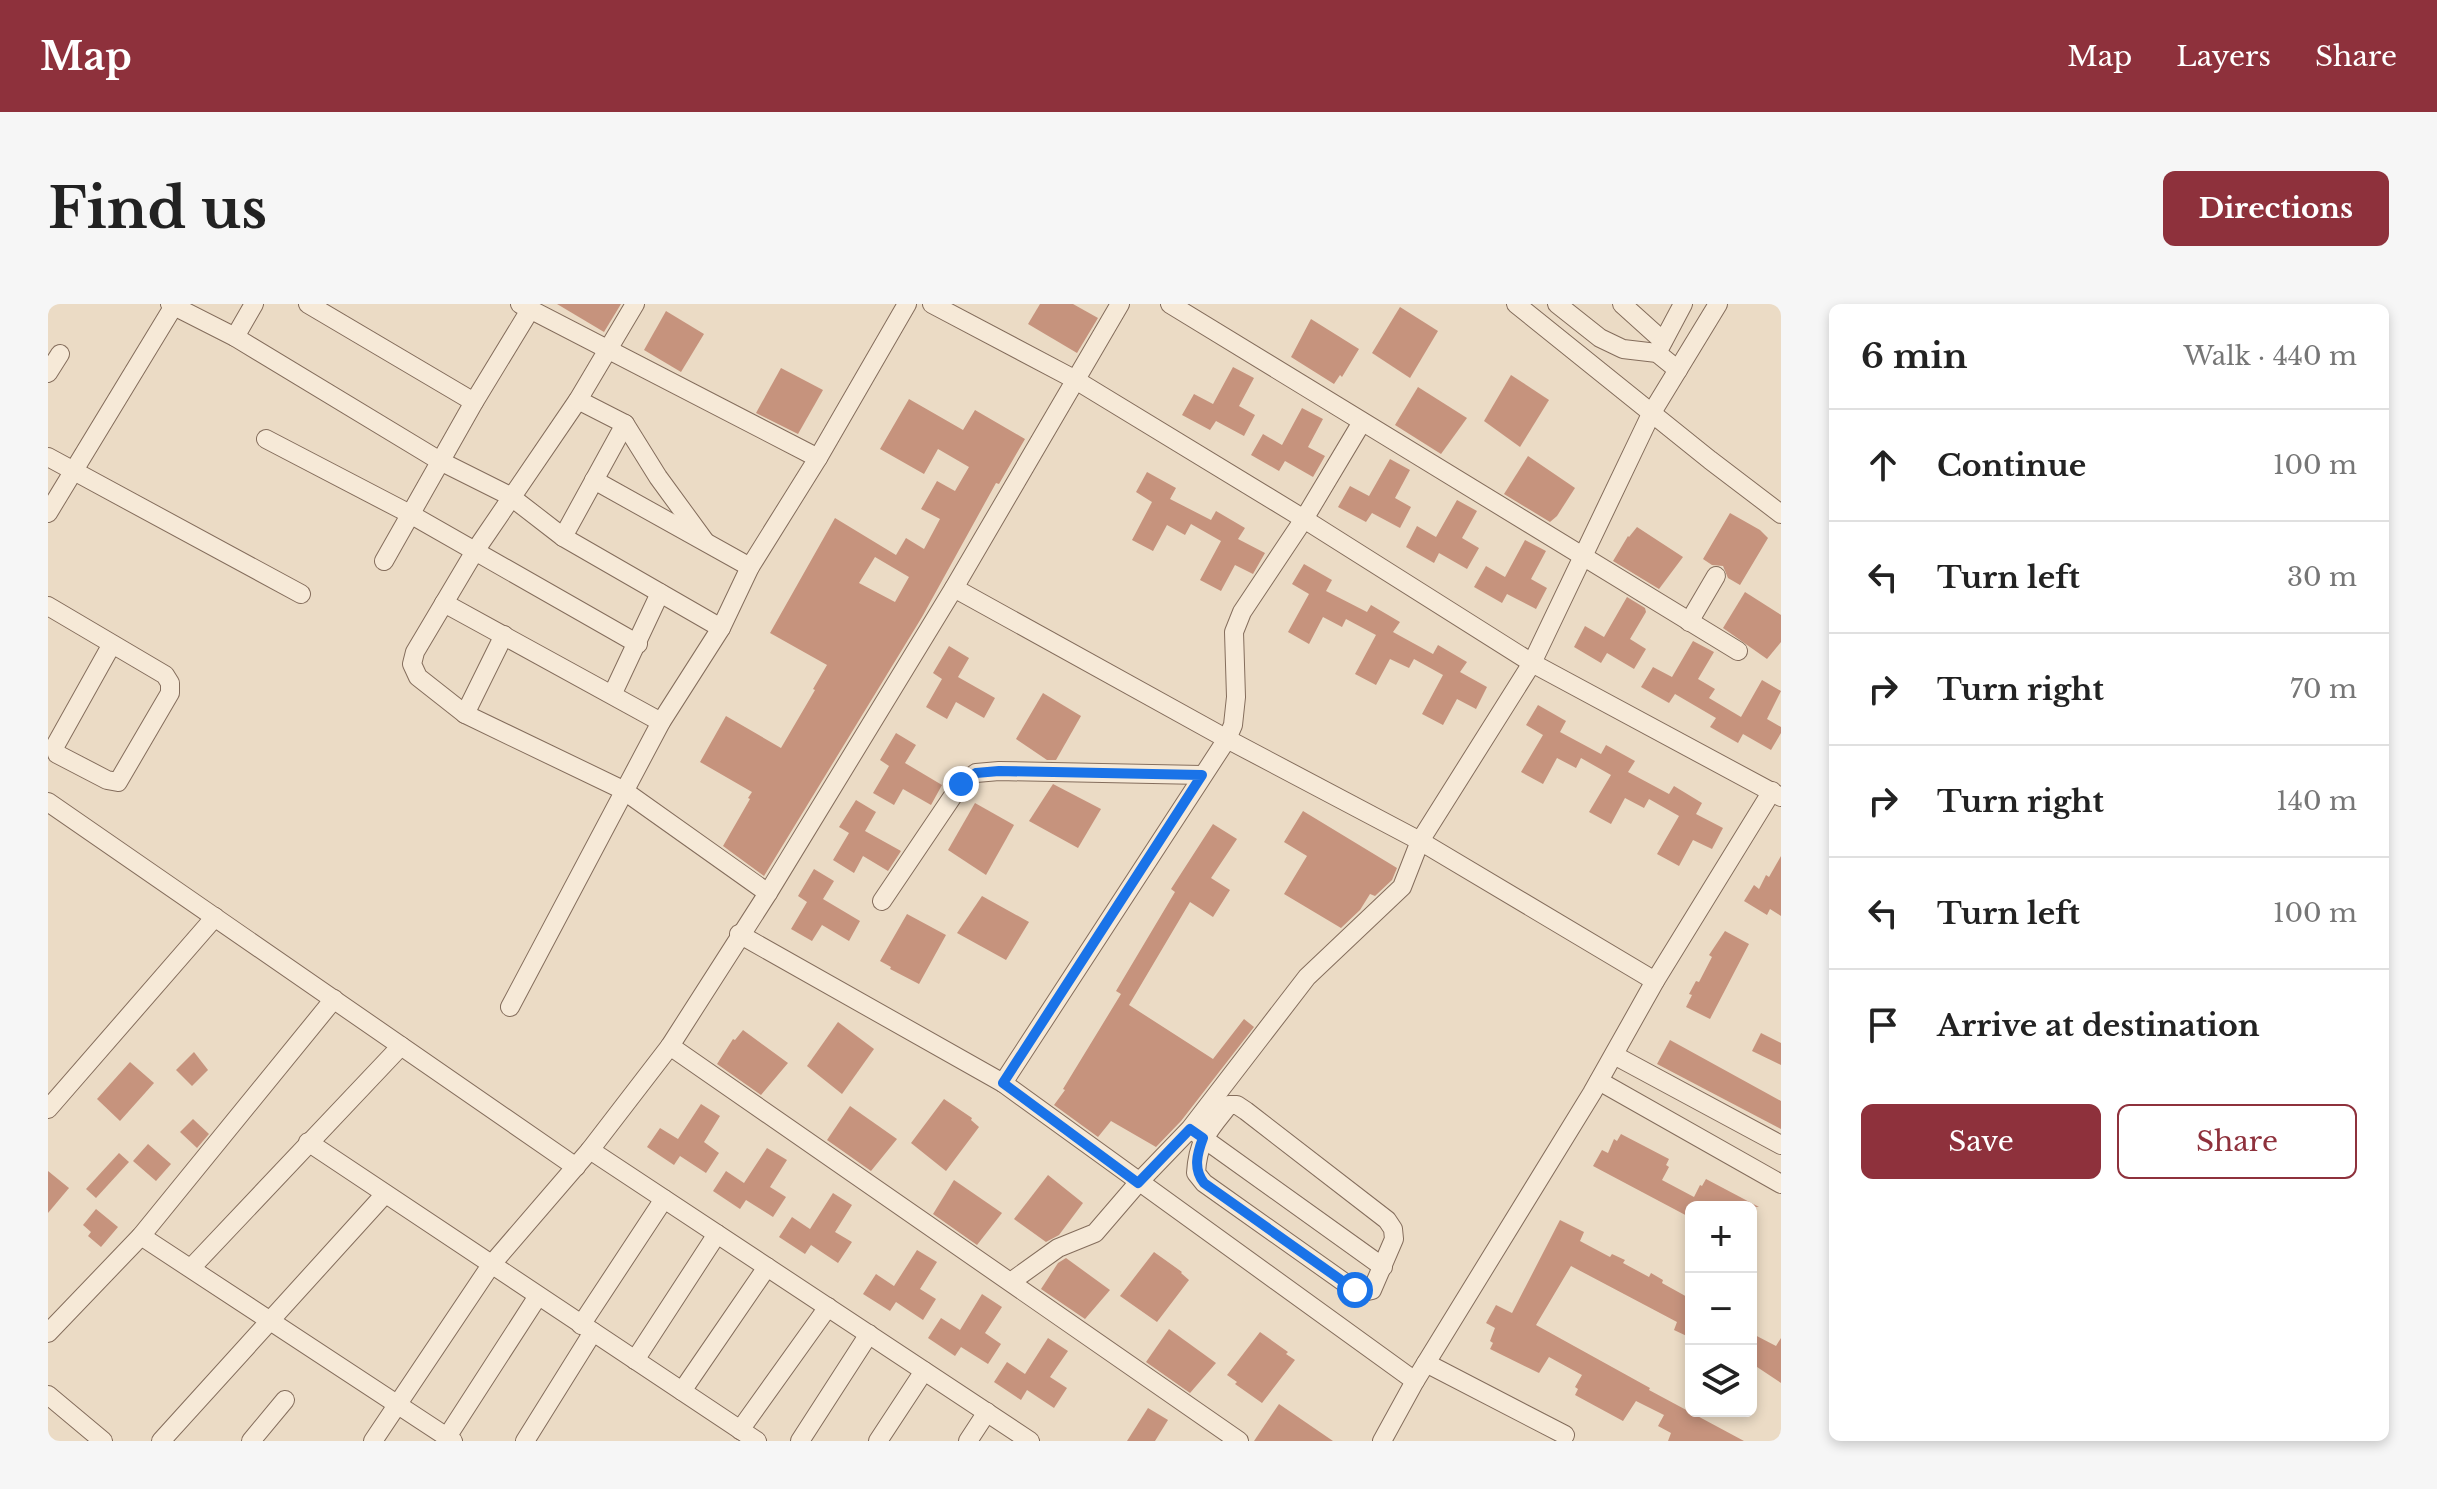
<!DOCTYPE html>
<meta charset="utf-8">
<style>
body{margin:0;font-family:"Libre Baskerville",serif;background:#f6f6f6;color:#222}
.controls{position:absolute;right:24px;bottom:24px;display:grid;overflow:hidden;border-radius:12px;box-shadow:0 4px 12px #0003}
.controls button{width:72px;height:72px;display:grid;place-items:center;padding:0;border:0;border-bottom:2px solid #e0e0e0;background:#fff;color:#222;font:40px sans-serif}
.stop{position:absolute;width:24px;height:24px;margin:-18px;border:6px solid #1a73e8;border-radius:50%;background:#fff}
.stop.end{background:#1a73e8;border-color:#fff;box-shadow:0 2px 8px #0008}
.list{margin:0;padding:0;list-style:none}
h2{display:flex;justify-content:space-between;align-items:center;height:104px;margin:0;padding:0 32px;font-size:34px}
h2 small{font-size:26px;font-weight:400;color:#767676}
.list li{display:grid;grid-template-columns:52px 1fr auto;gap:24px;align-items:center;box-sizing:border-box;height:112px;padding:0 32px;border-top:2px solid #e0e0e0}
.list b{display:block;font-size:30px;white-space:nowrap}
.list em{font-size:26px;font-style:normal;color:#767676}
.actions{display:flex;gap:16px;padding:24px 32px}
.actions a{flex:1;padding:18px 0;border:2px solid #8e313c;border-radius:12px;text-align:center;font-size:28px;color:#8e313c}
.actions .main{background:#8e313c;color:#fff}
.icon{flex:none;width:44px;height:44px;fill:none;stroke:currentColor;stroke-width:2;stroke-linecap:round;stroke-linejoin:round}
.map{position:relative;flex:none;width:1733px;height:1137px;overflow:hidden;border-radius:12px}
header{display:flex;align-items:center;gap:48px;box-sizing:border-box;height:112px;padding:0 40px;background:#8e313c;color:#fff}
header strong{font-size:38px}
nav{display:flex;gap:44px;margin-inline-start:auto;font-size:28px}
.intro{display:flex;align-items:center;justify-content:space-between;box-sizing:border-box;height:192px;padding:0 48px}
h1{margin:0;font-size:56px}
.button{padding:20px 36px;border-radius:12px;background:#8e313c;color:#fff;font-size:28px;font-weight:700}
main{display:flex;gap:48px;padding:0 48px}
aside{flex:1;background:#fff;border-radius:12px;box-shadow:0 4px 12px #0003}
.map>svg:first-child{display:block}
</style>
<header>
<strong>Map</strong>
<nav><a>Map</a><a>Layers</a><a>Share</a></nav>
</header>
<div class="intro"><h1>Find us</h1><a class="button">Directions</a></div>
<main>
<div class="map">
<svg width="1733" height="1137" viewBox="0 0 1733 1137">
<rect width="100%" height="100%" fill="#ebdbc5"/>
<g fill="#c6937d" fill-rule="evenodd">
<polygon points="509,0 573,0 556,28"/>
<polygon points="992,0 1025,0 1050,14 1029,49 980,20"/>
<polygon points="1352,3 1390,27 1362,74 1324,49"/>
<polygon points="618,7 656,30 633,68 596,46"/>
<polygon points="1263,15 1311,45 1294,73 1292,71 1286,80 1243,53"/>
<polygon points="1185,63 1206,74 1191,102 1207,111 1196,132 1168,117 1162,126 1134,111 1146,90 1165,100"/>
<polygon points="733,64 775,86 750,130 708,109"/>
<polygon points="1463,71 1501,96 1472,143 1436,117"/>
<polygon points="1370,83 1419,114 1393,150 1347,121"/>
<path d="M861,95L915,126L927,106L977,135L951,180L948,179L874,313L716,572L675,542L702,495L700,494L704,488L652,458L678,412L733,444L767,386L765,385L779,361L722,329L787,214L848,251L858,234L876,245L892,215L873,205L889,177L907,187L921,163L890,145L876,170L832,145ZM827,253L861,273L847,298L811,279Z"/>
<polygon points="1254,104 1275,115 1260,143 1277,152 1265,173 1237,157 1231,167 1203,151 1215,130 1234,141"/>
<polygon points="1480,152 1527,184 1509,212 1502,218 1456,190"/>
<polygon points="1342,155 1362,166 1347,194 1363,203 1352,224 1324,209 1318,218 1290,203 1302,182 1321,192"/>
<polygon points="1099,168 1128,184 1122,195 1163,216 1168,207 1197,224 1190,235 1217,249 1205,270 1187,261 1173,287 1152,276 1173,237 1143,220 1137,231 1119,221 1105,247 1084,236 1104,198 1088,188"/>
<polygon points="1409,196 1429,207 1414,234 1431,244 1419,265 1391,249 1386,259 1358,243 1369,222 1388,233"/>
<polygon points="1682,209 1712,226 1720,234 1692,281 1680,274 1675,262 1664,261 1655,255"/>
<polygon points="1589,223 1635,253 1611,285 1565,257 1580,232 1581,233"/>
<polygon points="1477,236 1498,247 1483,275 1499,284 1488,305 1459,290 1454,299 1426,283 1438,262 1457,273"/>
<polygon points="1256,260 1284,276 1278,287 1319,308 1323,301 1352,318 1345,328 1385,350 1390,341 1419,358 1412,368 1439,383 1428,405 1409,395 1395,421 1374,410 1395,371 1366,355 1361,364 1342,355 1328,381 1307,370 1328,331 1298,315 1294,323 1275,313 1261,340 1240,328 1261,290 1244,280"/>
<polygon points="1697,288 1733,311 1733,338 1719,355 1675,324"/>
<polygon points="1579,293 1597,304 1598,308 1582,335 1598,345 1586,365 1559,349 1553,359 1526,343 1537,322 1556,333"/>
<polygon points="1645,337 1666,348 1650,375 1667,385 1661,394 1693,413 1714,376 1733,387 1719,415 1733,423 1733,429 1723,446 1695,430 1690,439 1662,423 1668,414 1627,390 1621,399 1593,383 1605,363 1624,373"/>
<polygon points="901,342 921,354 910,373 947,394 936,414 908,398 899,415 878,403 894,375 885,369"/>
<polygon points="995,389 1033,412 1008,456 999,456 968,435"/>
<polygon points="1490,401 1518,417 1512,428 1553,450 1558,441 1587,457 1580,468 1621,490 1626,482 1654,499 1648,510 1675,524 1664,545 1645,536 1631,562 1609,550 1631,512 1601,495 1596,504 1577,494 1563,520 1541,508 1563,471 1533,454 1528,464 1509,454 1495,480 1473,468 1495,431 1478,421"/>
<polygon points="848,429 868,441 857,459 894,481 883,501 855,485 846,501 825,489 841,462 832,456"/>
<polygon points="1005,480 1053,505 1030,544 981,517"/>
<polygon points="808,496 828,508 817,527 853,547 840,567 815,552 806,569 785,556 801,529 791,523"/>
<polygon points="927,499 966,521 938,571 900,546"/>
<polygon points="1255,507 1349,564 1344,576 1327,592 1322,590 1312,606 1293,624 1236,590 1259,552 1236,538"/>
<polygon points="1165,520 1189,535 1163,574 1182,586 1165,613 1142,598 1081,701 1165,755 1196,715 1206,723 1133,817 1108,843 1063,817 1050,833 1006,801 1017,786 1015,785 1073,690 1068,687 1127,588 1123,585"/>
<polygon points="1733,552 1733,612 1722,605 1719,611 1696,597 1706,581 1711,585 1718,571 1721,573"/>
<polygon points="766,565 786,577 775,595 812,617 801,637 774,621 764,637 743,625 759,598 750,592"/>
<polygon points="934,592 981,618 958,656 909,629"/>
<polygon points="859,610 898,631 871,680 842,665 843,663 832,657"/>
<polygon points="1677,627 1701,640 1662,715 1638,703 1644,691 1641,690 1648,677 1651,678 1664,653 1661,651"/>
<polygon points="790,718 826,745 794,790 759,762"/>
<polygon points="695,726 740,759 713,791 669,760 685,735 687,736"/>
<polygon points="1713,729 1733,739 1733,761 1704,747"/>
<polygon points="1622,736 1733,797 1733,825 1609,760"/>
<polygon points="146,748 160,766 144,782 128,766"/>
<polygon points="82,758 106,779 72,817 49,795"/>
<polygon points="896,795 924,814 923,816 931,823 898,867 863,839"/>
<polygon points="653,800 672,812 656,838 671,849 658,869 632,852 626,861 599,843 612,824 630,835"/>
<polygon points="802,802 849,835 823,867 779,836"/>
<polygon points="145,815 161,830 149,844 132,828"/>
<polygon points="1573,830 1621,855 1618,861 1621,863 1614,876 1646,893 1652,881 1654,882 1658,875 1711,903 1643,903 1643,914 1545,862 1554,846 1560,849 1566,835 1569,837"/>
<polygon points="100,840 123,860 108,877 85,857"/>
<polygon points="719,844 739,856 722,883 738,893 725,913 698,896 692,905 665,887 678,867 696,879"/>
<polygon points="71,849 81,858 48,894 38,885"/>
<polygon points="0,867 21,884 0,909"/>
<polygon points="1000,871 1035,899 1011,931 998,938 966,915"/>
<polygon points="906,876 954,909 929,941 885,910"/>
<polygon points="785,889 804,901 787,928 804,938 790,959 763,941 757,950 731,933 744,913 762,925"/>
<polygon points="48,905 70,923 53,943 40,932 43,928 35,921"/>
<polygon points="1512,916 1536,928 1532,937 1562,953 1564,950 1577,956 1575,959 1601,973 1603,969 1615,976 1614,979 1641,994 1643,989 1643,1034 1626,1026 1629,1018 1523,962 1488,1021 1602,1084 1601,1086 1696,1137 1620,1137 1623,1129 1610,1122 1616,1111 1588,1097 1575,1117 1527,1091 1530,1085 1527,1083 1534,1071 1501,1053 1491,1069 1442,1045 1445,1039 1442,1037 1447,1024 1438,1019 1448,1001 1464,1009"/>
<polygon points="869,946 889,958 872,985 888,995 875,1016 848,998 842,1007 815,990 828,970 846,982"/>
<polygon points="1106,948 1134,968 1133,969 1141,976 1109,1018 1072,992"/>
<polygon points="1018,954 1062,986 1037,1015 993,985 1010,959"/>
<polygon points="934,990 954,1003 937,1029 953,1040 940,1060 913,1043 907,1052 880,1034 893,1014 912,1026"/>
<polygon points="1121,1025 1168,1059 1142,1089 1098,1058"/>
<polygon points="1212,1028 1240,1048 1238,1050 1247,1056 1214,1099 1187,1080 1189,1078 1179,1071"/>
<polygon points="1703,1029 1728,1042 1733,1034 1733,1079 1703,1059"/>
<polygon points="1000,1034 1020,1047 1002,1073 1019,1084 1006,1104 979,1086 973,1096 946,1078 959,1058 977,1070"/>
<polygon points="1231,1100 1285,1137 1206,1137"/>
<polygon points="1100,1104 1120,1116 1107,1137 1079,1137"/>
</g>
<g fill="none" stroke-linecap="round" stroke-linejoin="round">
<g stroke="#846d5c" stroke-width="20">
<g id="minor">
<polyline points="122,0 187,33 392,157 462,192 515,233 673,324"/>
<polyline points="260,0 426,98"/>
<polyline points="472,0 770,154"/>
<polyline points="587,0 530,96 427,247 367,348 364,360 370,373 417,410 575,486 720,589"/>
<polyline points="884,0 1026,75 1256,215 1484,359 1733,493"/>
<polyline points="1122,0 1690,347"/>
<polyline points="1468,0 1662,156 1733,210"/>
<polyline points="1509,0 1552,34 1575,45 1609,49 1630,66"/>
<polyline points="1574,0 1615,37"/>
<polyline points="187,33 206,0"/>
<polyline points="1609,49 1635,0"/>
<polyline points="0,69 12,50"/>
<polyline points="530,96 577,120 610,173 656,236"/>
<polyline points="218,135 362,210 590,340"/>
<polyline points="0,153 253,290"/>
<polyline points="546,176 702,263"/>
<polyline points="0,209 127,0"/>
<polyline points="515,233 577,120"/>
<polyline points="336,257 426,98 482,6"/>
<polyline points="906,284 1179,435 1372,537 1607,677"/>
<polyline points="396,299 613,418"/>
<polyline points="0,302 117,371 122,379 122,389 70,478 59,476 9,450 7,442 64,340"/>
<polyline points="1641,318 1668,272"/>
<polyline points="565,389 612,289"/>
<polyline points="417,410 456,331"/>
<polyline points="0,498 528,863"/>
<polyline points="834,597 913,480 928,469 951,467 1154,471"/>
<polyline points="691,630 955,779 1367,1077"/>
<polyline points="462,703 613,418 673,324 702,263 770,154 859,0"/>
<polyline points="622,742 1191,1137"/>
<polyline points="1566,751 1733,841"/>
<polyline points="1551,777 1733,880"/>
<polyline points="955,779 1179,435 1185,421 1188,393 1186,328 1194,308 1256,215 1314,118"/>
<path d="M1181,801H1189L1198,807L1339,916L1345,925L1346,935L1324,986L1315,988L1307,986L1156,879L1148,869C1150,836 1161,826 1181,801Z"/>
<polyline points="0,805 167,613"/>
<polyline points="1148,829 1335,963"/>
<polyline points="260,838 709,1137"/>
<polyline points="542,846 982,1137"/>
<polyline points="93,932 405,1137"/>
<polyline points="143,964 353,742"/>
<polyline points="964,977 1010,944 1047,929 1090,879 1142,825 1259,673 1354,583 1372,537 1484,359 1603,110 1670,0"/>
<polyline points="533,1021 616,895"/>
<polyline points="0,1029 93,932 286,695"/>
<polyline points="587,1056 669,930"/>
<polyline points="1378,1059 1517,1131"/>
<polyline points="634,1087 719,963"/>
<polyline points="0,1091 55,1137"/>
<polyline points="692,1126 780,1003"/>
<polyline points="399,1133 490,992"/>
<polyline points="113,1137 337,890"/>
<polyline points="203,1137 237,1096"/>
<polyline points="325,1137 443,961 542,846 622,742 720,589 906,284 1072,0"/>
<polyline points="477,1137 545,1028"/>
<polyline points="752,1137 821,1030"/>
<polyline points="830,1137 876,1067"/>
<polyline points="920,1137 939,1108"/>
<polyline points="1334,1137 1367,1077 1544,789 1607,677 1724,487"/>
</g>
</g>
<use href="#minor" stroke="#f6e9d7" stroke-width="18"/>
</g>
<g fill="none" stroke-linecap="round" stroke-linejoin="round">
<path stroke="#1a73e8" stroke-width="10" d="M913,480L928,469L951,467L1154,471L955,779L1090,879L1142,825L1155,834C1149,850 1145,865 1156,879L1307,986"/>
</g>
</svg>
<div class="controls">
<button>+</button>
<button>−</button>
<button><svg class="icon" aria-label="layers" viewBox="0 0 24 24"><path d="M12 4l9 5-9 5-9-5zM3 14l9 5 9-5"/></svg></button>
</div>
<div class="stop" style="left:1307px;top:986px"></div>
<div class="stop end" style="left:913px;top:480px"></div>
</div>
<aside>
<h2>6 min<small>Walk · 440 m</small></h2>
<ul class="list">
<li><svg class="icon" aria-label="ahead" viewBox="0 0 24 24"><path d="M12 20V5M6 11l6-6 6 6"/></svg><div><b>Continue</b></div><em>100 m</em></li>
<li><svg class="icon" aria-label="left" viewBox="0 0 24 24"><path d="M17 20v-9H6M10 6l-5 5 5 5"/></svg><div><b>Turn left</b></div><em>30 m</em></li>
<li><svg class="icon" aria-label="right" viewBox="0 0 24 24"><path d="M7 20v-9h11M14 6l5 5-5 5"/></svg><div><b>Turn right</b></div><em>70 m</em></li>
<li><svg class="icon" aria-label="right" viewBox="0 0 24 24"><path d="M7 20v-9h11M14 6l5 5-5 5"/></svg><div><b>Turn right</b></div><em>140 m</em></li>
<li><svg class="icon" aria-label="left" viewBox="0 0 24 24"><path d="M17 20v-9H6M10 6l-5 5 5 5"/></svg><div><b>Turn left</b></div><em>100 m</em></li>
<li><svg class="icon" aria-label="arrive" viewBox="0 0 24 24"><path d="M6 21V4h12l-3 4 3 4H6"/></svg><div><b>Arrive at destination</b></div></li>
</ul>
<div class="actions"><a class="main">Save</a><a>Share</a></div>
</aside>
</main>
